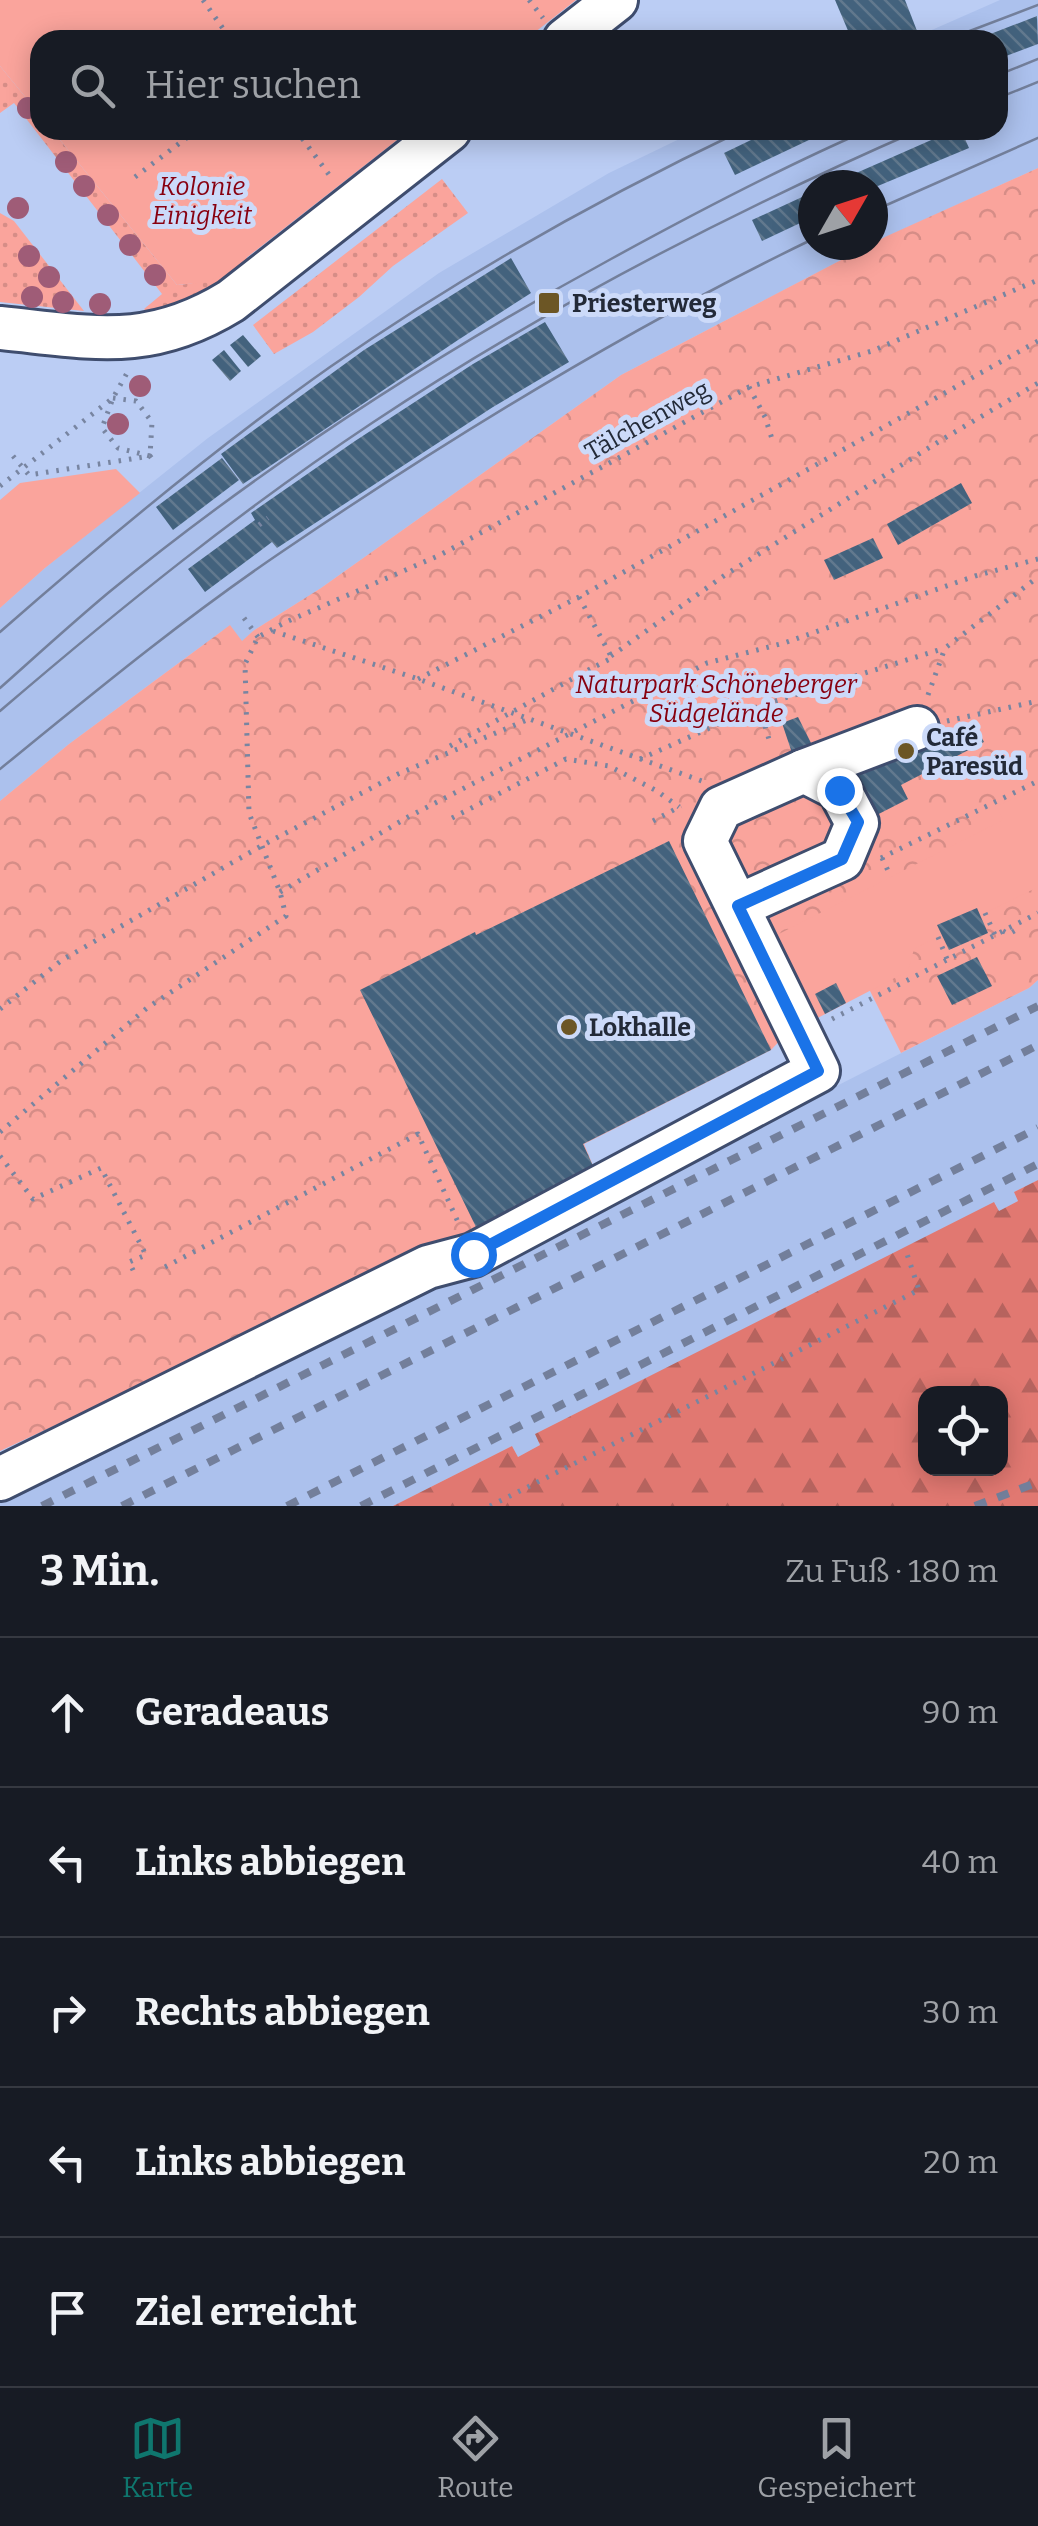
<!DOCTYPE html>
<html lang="de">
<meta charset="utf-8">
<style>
body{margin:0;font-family:Bitter,serif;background:#20242c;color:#f1f3f6}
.controls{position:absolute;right:30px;bottom:30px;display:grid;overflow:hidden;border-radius:20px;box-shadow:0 5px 25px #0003}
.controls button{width:90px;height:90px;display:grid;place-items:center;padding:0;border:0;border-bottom:2px solid #363941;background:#171b24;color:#f1f3f6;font:50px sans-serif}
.compass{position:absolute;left:798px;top:170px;width:90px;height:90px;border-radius:50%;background:#171b24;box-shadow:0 5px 25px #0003;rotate:51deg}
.stop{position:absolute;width:30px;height:30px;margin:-22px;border:8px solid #1a73e8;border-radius:50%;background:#fff}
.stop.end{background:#1a73e8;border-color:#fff;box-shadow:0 2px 10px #0008}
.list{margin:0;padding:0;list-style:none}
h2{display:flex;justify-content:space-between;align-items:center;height:130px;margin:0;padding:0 40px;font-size:42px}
h2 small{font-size:32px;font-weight:400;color:#9ea1a6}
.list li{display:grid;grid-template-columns:65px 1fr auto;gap:30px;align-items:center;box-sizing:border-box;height:150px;padding:0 40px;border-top:2px solid #363941}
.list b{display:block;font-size:38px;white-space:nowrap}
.list em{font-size:32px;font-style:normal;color:#9ea1a6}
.icon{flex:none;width:55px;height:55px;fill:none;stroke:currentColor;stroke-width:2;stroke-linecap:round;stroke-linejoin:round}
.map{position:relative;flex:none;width:1038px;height:1506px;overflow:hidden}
.search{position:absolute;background:#171b24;box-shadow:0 5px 25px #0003;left:30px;right:30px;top:30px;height:110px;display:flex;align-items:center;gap:25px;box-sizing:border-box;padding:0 35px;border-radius:30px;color:#9ea1a6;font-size:38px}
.sheet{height:880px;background:#171b24}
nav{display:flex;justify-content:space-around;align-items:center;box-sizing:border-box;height:140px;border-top:2px solid #363941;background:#171b24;font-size:28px;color:#9ea1a6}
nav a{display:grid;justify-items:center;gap:5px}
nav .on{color:#0f766e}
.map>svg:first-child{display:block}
</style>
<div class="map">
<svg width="1038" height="1506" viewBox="0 0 1038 1506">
<defs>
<pattern id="grass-dots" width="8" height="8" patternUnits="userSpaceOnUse" patternTransform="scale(2.5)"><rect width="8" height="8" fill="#faa49c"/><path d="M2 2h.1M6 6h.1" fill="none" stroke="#d68d87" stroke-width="1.8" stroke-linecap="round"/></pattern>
<pattern id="forest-firs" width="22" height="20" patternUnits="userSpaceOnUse" patternTransform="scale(2.5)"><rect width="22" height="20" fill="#e17871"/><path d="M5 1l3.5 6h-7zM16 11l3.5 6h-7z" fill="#b6635e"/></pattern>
<pattern id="park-crowns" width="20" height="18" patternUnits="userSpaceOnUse" patternTransform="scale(2.5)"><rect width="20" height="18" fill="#faa49c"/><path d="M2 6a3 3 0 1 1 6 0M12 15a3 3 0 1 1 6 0" fill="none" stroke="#d68d87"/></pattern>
<pattern id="building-back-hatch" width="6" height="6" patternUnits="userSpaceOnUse" patternTransform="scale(2.5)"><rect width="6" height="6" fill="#43627d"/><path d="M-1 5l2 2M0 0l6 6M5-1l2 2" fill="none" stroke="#62798e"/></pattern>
</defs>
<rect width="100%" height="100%" fill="#bbcdf4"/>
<g fill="#acc1ed">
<polygon points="1000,0 1038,0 1038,168 873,243 873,185 813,185 813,245 870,245 621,375 321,588 253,631 242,642 222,631 69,744 0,801 0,608 45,568 208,438 439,273 609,173 698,130 998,130 998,40 909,40"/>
<polygon points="1038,980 1038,1180 1014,1192 1018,1201 999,1211 995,1203 535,1434 540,1445 518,1457 512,1446 393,1506 0,1506 0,1503 468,1268 491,1262 1029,988"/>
</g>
<g fill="url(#grass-dots)">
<path d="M0,66L40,115V130H52L177,285C209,282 221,277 246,257L255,268L156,320L144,309L162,294L14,103L0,113Z"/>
<polygon points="442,179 468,213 393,266 359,297 313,332 274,354 253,325"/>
<polygon points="0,213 14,221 84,311 0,302"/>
</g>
<path fill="url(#forest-firs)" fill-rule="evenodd" d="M1038,1180V1506H393L512,1446L518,1457L540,1445L535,1434L994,1202L999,1211L1018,1201L1014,1192ZM926,1394H1000V1468H926Z"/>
<polygon fill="url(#park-crowns)" points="1038,168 1038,980 1029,988 901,1053 865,981 815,1003 771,1050 584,1144 594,1168 477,1229 0,1451 0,801 69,744 222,631 230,625 242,641 253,631 321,588 621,375 887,236"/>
<g fill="#faa49c">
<polygon points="0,0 576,0 525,40 40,40 40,115 0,66"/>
<polygon points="52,130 410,130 227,273 207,282 177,285"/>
<polygon points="116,469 140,493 45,568 0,608 0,500 20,483"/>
<polygon points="1038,789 1038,887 981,915 988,933 949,950 941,935 914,949 908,971 806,1024 765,941 1003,820 996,806"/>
</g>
<g fill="url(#building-back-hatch)">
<polygon points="835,0 905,0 919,36 909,40 852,40"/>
<polygon points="1037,16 1038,44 998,59 998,40 975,40"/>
<polygon points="772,130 830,130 735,175 724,153"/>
<polygon points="954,130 961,130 969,148 873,188 873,185 829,185"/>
<polygon points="813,192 813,217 762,241 752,220"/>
<polygon points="511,258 531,293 458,340 243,484 221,454 364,350"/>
<polygon points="545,322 569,362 493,407 277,548 272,542 205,592 188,569 255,520 251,513 355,441 473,364"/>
<polygon points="243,335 261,356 248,367 230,345"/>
<polygon points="224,350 241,371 230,381 212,360"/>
<polygon points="222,458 239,480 173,530 156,507"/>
<polygon points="961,483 972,503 898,545 887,524"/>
<polygon points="873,538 883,558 834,580 824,560"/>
<polygon points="798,717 813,747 793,756 782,723"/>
<polygon points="974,723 984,742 901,785 908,799 865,821 837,767 945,730 948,737"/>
<polygon points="669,841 771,1050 583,1144 594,1168 477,1229 360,990 475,932 476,935"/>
<polygon points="977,908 988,933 949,950 937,925"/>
<polygon points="977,957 992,986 952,1005 937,976"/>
<polygon points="836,983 846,1003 825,1014 815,994"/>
</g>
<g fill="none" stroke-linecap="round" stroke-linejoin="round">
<g stroke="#3f4d6e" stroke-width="48">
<g id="minor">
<polyline points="565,40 616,0"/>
<path d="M0,328C92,337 148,352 231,301L449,130"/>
<polyline points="804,771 917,728"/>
<polyline points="0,1479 428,1267 473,1255 818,1071 705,841 721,808 804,771 839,789 857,823 842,859 738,906"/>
</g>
</g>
<g stroke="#7885a1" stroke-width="5" stroke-dasharray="2.5 8" stroke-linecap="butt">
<polyline points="203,0 231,40"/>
<polyline points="529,0 543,18"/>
<polyline points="296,130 333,180"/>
<polyline points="135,177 197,130"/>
<polyline points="749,387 765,417 773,442"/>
<polygon points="113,398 136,401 152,422 150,456 118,448 102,428"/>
<polyline points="13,456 29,475 150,456 155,463"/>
<polyline points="0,486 113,398 127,373"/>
<polyline points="259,525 268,518"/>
<polyline points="579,597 612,658 592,668"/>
<polyline points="244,618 258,637"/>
<polyline points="273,631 418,679 702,781"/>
<polyline points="611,656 725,575 943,439 1038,383"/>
<polyline points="418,679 579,597 1038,341"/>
<polyline points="928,695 945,648 1038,577"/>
<polyline points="759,706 771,746"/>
<polyline points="947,721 1038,701"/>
<polyline points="640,759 759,706 945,648"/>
<polyline points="452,818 566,759 609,766 657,791 679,807"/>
<polyline points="653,821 681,806"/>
<polyline points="881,858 1038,781"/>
<polyline points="882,858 891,877"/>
<polyline points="280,892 408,817 707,663 784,643 975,576 1038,559"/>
<polyline points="985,913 995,935"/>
<polyline points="1003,931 1009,934 1016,930 1016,924"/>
<polyline points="938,937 947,959"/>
<polyline points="0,1009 62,960 263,845 398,774 529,719"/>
<polyline points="832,1019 1038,913"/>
<polyline points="0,1132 147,1008 286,916 280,892 249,813 245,664 258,637 286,622 440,555 749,387 872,351 1038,280"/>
<polyline points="0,1156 33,1199 101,1168 146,1255 129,1262 134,1272"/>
<polyline points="165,1267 418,1134 458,1222"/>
<polyline points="490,1506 919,1290 906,1251"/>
</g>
<use href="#minor" stroke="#fff" stroke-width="42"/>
<g stroke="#737f9b" stroke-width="2.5">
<polyline points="946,40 1038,5"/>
<polyline points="998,75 1038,59"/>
<polyline points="998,98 1038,82"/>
<polyline points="873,211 1038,138"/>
<path d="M0,632C106,539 215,448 330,367C461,276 600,198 743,130"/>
<path d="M0,688C36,656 71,624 108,593C264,465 435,355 611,259C695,213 780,168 868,130"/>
<path d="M0,711C119,609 241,510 372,423C545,308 729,213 919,130"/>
<path d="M0,769C92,694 184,618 283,551C452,436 629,328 813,239"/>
</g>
<g stroke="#737f9b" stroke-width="8" stroke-dasharray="12 12" stroke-linecap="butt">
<polyline points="42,1506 1038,1006"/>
<polyline points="122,1506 1038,1045"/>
<polyline points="287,1506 1038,1128"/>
<polyline points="361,1506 1038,1164"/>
<polyline points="975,1506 1038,1482"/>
</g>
<polyline stroke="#7885a1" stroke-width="5" stroke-dasharray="2.5 8" stroke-linecap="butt" points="450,746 592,668"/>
</g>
<g fill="#9f5c77">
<circle cx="28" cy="108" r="11"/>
<circle cx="66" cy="162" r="11"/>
<circle cx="84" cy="186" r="11"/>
<circle cx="18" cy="208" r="11"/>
<circle cx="108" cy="215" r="11"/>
<circle cx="130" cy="245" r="11"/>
<circle cx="29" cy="256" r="11"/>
<circle cx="155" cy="275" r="11"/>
<circle cx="49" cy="277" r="11"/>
<circle cx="32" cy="297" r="11"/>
<circle cx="63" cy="302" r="11"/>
<circle cx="100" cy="304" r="11"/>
<circle cx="140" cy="386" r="11"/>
<circle cx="118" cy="424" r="11"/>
</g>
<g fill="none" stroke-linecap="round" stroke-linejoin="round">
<polyline stroke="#1a73e8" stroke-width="12" points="473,1254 818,1071 738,906 842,859 858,822 839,790"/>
</g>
<g fill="#6c5625" stroke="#ccdaf9" stroke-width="4">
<rect x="537" y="291" width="24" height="24" rx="5"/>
<circle cx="906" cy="751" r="10"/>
<circle cx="569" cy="1027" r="10"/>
</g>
<g text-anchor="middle" stroke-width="10" stroke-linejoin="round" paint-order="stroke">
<g font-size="25" font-style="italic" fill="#880010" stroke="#ccdaf9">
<text x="202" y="195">Kolonie<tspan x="202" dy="29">Einigkeit</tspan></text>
<text x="716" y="693">Naturpark Schöneberger<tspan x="716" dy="29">Südgelände</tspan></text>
</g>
<g font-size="25" font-weight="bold" fill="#232a38" stroke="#ccdaf9" text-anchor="start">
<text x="572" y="312">Priesterweg</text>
<text x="926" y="746">Café<tspan x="926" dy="29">Paresüd</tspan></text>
<text x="589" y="1036">Lokhalle</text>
</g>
<g font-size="25" fill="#232a38" stroke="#ccdaf9">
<text transform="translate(647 420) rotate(-29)" y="9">Tälchenweg</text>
</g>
</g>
</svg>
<div class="controls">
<button><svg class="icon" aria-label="locate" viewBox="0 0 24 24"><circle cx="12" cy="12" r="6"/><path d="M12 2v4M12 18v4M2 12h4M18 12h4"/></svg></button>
</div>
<svg class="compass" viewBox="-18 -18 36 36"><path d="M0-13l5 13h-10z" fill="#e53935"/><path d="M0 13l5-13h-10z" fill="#9ea1a6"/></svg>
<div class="stop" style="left:473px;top:1254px"></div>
<div class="stop end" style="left:839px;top:790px"></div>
<div class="search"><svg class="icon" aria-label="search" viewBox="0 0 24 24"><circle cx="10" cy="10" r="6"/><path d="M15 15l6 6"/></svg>Hier suchen</div>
</div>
<section class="sheet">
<h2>3 Min.<small>Zu Fuß · 180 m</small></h2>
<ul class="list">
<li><svg class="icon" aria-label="ahead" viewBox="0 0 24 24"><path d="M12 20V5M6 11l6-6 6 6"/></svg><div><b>Geradeaus</b></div><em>90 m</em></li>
<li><svg class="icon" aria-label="left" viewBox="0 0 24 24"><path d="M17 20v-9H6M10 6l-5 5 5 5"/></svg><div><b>Links abbiegen</b></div><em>40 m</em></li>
<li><svg class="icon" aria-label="right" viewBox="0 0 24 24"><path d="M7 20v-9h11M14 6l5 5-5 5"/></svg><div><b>Rechts abbiegen</b></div><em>30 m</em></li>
<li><svg class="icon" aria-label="left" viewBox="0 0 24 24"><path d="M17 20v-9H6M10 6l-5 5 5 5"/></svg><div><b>Links abbiegen</b></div><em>20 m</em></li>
<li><svg class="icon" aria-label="arrive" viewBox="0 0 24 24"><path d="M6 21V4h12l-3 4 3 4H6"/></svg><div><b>Ziel erreicht</b></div></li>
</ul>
</section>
<nav>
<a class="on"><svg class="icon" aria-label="map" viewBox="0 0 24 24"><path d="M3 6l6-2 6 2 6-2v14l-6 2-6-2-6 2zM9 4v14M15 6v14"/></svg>Karte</a>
<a><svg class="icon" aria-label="directions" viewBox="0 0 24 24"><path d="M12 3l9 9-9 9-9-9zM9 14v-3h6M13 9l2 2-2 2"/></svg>Route</a>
<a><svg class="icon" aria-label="saved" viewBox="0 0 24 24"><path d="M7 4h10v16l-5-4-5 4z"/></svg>Gespeichert</a>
</nav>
